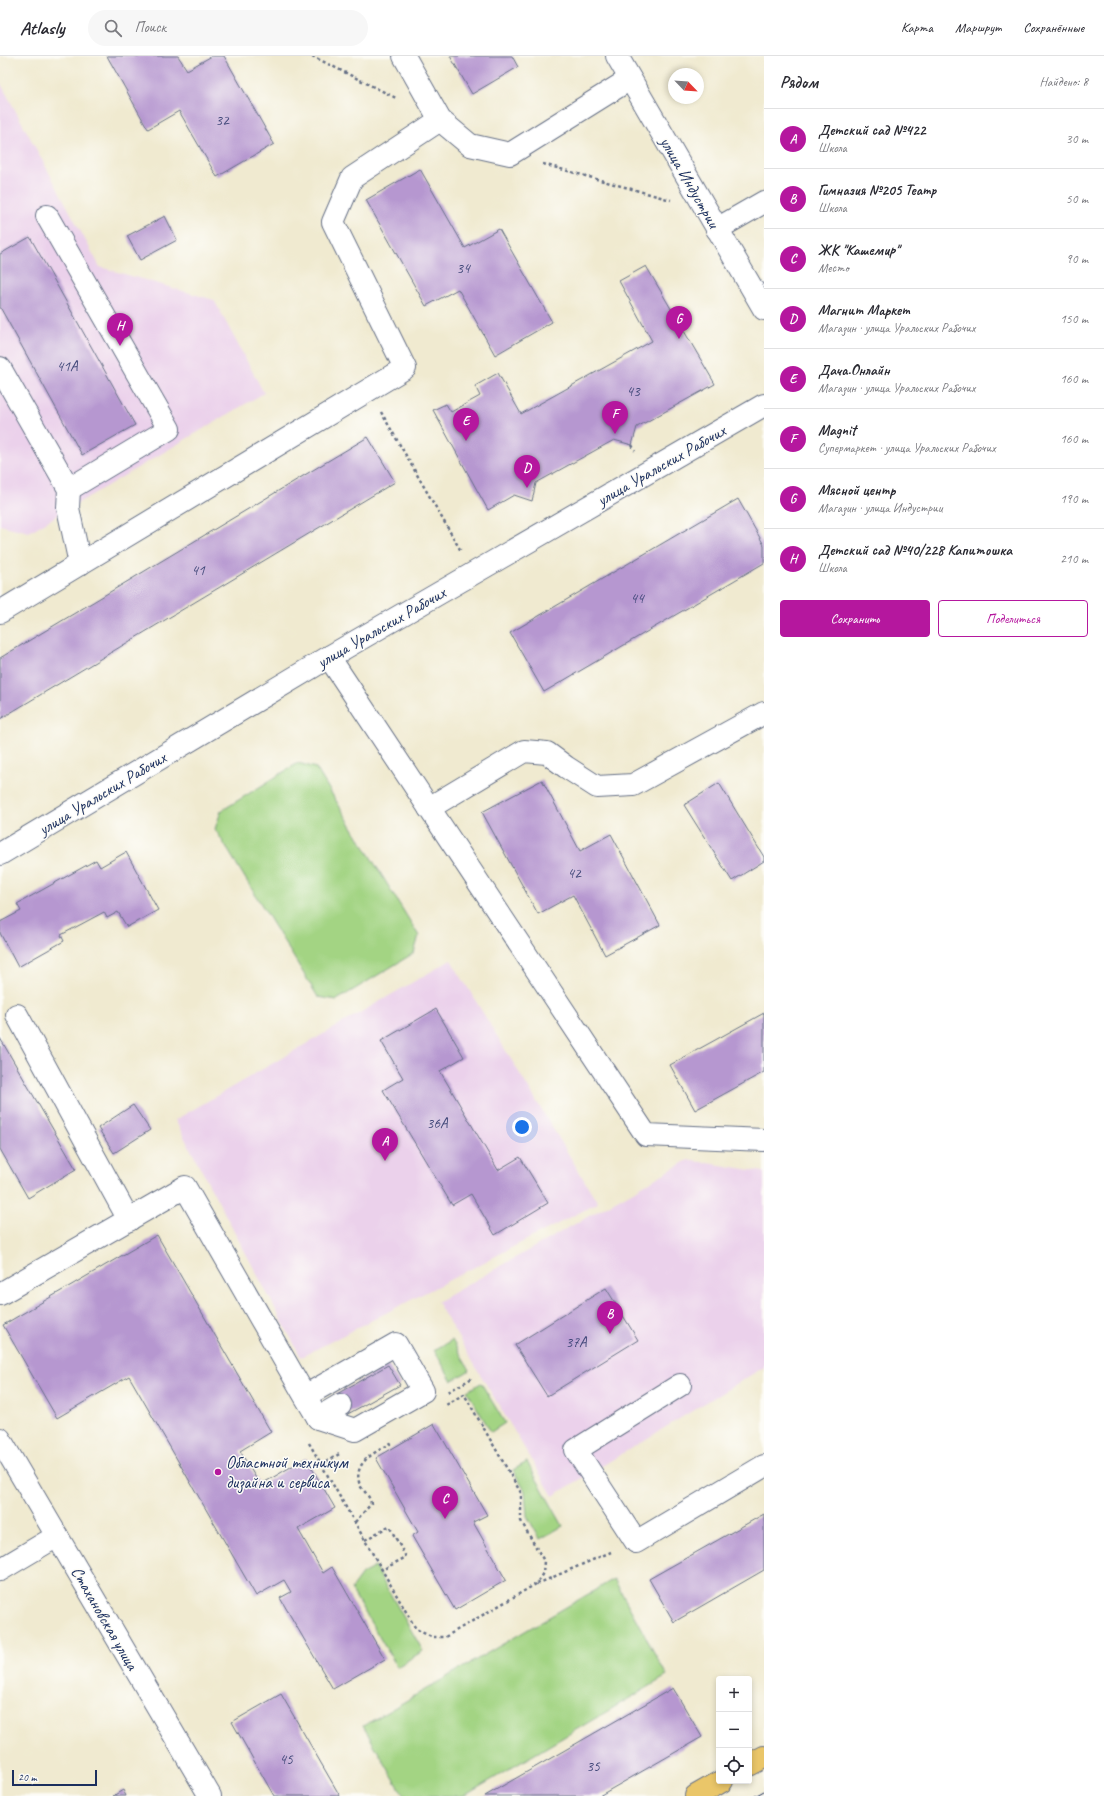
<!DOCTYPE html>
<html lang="ru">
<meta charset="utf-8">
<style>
body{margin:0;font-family:Caveat,sans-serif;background:#f7f7f7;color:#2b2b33}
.controls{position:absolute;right:12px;bottom:12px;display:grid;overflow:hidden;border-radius:4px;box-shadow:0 2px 6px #0003}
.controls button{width:36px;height:36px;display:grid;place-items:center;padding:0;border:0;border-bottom:1px solid #e1e1e2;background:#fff;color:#2b2b33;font:20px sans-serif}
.compass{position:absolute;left:668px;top:12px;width:36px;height:36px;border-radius:50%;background:#fff;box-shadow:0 2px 6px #0003;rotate:115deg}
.scale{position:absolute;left:12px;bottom:10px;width:85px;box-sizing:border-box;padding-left:4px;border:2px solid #1b2f5e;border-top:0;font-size:11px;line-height:14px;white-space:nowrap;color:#1b2f5e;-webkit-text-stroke:3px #fdfcf7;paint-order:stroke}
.you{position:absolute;left:522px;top:1071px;width:14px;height:14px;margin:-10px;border:3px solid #fff;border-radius:50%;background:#1a73e8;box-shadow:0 0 0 6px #1a73e833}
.badge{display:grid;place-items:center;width:26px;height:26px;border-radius:50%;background:#b5179e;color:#fff;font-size:13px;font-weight:700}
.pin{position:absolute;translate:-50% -33px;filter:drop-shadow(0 1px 2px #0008)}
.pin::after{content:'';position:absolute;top:21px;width:14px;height:12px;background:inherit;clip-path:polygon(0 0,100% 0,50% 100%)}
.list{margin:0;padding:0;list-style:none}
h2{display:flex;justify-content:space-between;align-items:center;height:52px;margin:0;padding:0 16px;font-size:17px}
h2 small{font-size:13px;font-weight:400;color:#7c7c81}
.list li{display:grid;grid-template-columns:26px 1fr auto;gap:12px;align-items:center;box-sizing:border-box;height:60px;padding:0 16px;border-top:1px solid #e1e1e2}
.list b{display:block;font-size:15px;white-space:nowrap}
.list p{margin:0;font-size:13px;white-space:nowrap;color:#7c7c81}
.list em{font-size:13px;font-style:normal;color:#7c7c81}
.actions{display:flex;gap:8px;padding:12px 16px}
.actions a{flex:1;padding:9px 0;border:1px solid #b5179e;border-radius:4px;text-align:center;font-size:14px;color:#b5179e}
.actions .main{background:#b5179e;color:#fff}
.icon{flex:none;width:22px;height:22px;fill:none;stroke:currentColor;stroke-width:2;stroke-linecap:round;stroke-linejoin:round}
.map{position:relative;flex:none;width:764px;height:1740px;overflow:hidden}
header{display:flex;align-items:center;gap:24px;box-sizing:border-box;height:56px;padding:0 20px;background:#fff;border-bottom:1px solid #e1e1e2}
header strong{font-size:19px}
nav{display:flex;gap:22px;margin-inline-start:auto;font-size:14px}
.search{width:280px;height:36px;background:#f7f7f7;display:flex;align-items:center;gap:10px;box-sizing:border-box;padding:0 14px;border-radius:22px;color:#7c7c81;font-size:15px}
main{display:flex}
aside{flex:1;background:#fff}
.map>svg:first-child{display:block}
</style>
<header>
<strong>Atlasly</strong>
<div class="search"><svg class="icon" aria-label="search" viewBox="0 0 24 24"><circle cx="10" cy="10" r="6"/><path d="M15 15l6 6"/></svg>Поиск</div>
<nav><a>Карта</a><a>Маршрут</a><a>Сохранённые</a></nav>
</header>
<main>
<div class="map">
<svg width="764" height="1740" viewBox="0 0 764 1740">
<rect width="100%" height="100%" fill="#fdfcf7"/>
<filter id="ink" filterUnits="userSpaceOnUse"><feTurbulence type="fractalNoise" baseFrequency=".025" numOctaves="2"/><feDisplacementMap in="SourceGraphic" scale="8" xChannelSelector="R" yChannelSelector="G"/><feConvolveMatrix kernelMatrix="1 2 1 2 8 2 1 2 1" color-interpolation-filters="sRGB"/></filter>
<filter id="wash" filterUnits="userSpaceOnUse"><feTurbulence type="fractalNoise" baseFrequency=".012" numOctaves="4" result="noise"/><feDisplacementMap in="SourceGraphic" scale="16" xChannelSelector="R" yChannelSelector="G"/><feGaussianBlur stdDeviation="0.9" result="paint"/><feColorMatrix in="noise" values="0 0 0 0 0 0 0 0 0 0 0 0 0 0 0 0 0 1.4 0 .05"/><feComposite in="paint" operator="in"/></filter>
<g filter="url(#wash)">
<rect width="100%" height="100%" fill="#f0ead0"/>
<g fill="#ebd1eb">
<polygon points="0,26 100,211 214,244 264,337 29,476 0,469"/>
<polygon points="451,904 598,1147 301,1301 175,1064"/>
<polygon points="688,1104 764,1116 764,1311 553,1440 437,1246"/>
</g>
<g fill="#a3d483" stroke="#5f8270">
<polygon points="298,707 316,712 419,880 414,897 337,944 318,941 215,773 221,755"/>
<polygon points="452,1284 470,1314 452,1325 434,1294"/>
<polygon points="481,1327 505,1367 491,1376 467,1335"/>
<polygon points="527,1406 563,1470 540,1483 527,1460 525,1435 513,1414"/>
<polygon points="375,1511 423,1595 397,1611 351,1533 362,1518"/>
<polygon points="614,1523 667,1620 464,1740 404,1740 363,1670"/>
</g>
<g id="blocks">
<g fill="#b697d0">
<polygon points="107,0 178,0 187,14 212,0 224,0 274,88 217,121 179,55 148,73"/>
<polygon points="450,0 512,0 518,11 472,38"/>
<polygon points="420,113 465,192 499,173 552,266 495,299 458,233 426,250 366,144"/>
<polygon points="165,160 177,184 140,204 127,180"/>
<polygon points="30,181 135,369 82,399 0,251 0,198"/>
<polygon points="646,210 715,328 637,371 632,389 614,384 536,427 532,445 514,439 488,454 433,354 446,348 451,356 480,340 475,330 498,317 521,358 652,285 619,225"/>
<polygon points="368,381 395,426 0,663 0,602"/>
<polygon points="738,443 764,489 764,507 544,636 510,577"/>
<polygon points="542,724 580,795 611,778 660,869 605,899 573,839 538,858 482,756"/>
<polygon points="719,727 764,801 764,805 732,825 684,749"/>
<polygon points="126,796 158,854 127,871 118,856 107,862 104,856 61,879 64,885 18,911 0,877 0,866 21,855 17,848 96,804 100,811"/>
<polygon points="436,953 464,1001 440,1015 498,1114 520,1101 548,1147 495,1179 471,1138 452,1149 383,1034 403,1022 381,985"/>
<polygon points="764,957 764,1016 695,1054 670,1009"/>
<polygon points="0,982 76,1113 28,1142 0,1093"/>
<polygon points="133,1049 150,1074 114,1097 98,1072"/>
<polygon points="157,1179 271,1376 240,1395 260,1429 306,1402 335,1452 298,1473 323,1517 332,1511 385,1603 333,1633 280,1542 291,1536 284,1524 256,1540 129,1320 57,1362 3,1269"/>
<polygon points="606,1232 638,1284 547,1340 515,1289"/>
<polygon points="388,1309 400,1329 346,1359 335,1339"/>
<polygon points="434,1368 487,1459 473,1466 506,1524 455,1554 412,1480 418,1476 376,1402"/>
<polygon points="764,1458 764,1514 674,1566 649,1523"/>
<polygon points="673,1632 702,1681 599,1740 485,1740"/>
<polygon points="281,1638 340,1740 274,1740 232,1666"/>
<polygon points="123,1734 126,1740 113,1740"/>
</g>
</g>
</g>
<g filter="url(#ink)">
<use href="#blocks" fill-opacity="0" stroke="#667086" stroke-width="1"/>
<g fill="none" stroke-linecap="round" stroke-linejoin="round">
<g stroke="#667086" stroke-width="24">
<g id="minor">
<polyline points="404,0 440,64 470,89 510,98 630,23"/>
<polyline points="617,0 764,253"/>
<polyline points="47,160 169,373 69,433"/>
<polyline points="717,173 764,146"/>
<polyline points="0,312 69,433 68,452 80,508"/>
<polyline points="0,556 405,312 333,166 352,122 440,64"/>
<polyline points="329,601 646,1079 764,1084"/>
<polyline points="429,752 524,695 547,697 566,711 597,731 633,729 764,657"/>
<polyline points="0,798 329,601 764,349"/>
<polyline points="17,959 129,1164"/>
<polyline points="0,1238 185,1131 305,1340 318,1362 355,1374 423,1335 396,1288 305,1340"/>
<polyline points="680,1329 576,1394 636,1486 764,1410"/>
<polyline points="318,1362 340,1349"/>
<polyline points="0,1383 210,1740"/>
<polyline points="0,1514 57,1480"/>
</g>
</g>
<g stroke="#667086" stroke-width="24">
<g id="major">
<polyline points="749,1709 764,1701"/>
<polyline points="696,1740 722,1725"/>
</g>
</g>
<g stroke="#667086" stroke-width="2.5" stroke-dasharray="3 3" stroke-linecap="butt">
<polyline points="312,0 396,42"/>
<polyline points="543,108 671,144"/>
<polyline points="381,356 461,495"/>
<polyline points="632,389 635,395"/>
<polyline points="448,1336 474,1321"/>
<polyline points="309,1387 416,1573 431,1581 445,1581 536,1528 543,1517 544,1505 521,1465 521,1437 464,1338 446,1349"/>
<polyline points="321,1409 341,1397"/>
<path d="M355,1466L371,1448C369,1436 361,1435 359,1426C354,1405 376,1396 390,1388L388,1384"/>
<polyline points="365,1484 389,1470 406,1501 382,1514"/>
<polyline points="537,1528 611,1496"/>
</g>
<use href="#minor" stroke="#fff" stroke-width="22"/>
<use href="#major" stroke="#eac669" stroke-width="22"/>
<polyline stroke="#1b2f5e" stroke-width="1" points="755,1740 764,1735"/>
</g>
</g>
<circle fill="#b5179e" stroke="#fdfcf7" stroke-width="1.5" cx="218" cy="1416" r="4"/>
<g text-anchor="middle" stroke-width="3" stroke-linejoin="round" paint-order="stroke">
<g font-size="15" fill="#42497a">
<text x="222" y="69">32</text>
<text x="463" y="217">34</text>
<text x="67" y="315">41А</text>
<text x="633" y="340">43</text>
<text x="198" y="519">41</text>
<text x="637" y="547">44</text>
<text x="574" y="822">42</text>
<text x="437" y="1072">36А</text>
<text x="576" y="1291">37А</text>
<text x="286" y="1708">45</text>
<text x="593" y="1715">35</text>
</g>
<g font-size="17" fill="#1b2f5e" stroke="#fdfcf7">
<text transform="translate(690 126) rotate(60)" y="6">улица Индустрии</text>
<text transform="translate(661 409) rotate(-30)" y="6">улица Уральских Рабочих</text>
<text transform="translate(381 571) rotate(-30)" y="6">улица Уральских Рабочих</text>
<text transform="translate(102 737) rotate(-31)" y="6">улица Уральских Рабочих</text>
<text transform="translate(105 1562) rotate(60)" y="6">Стахановская улица</text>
</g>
<g font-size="17" fill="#1b2f5e" stroke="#fdfcf7" text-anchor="start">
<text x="226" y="1412">Областной техникум<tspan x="226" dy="20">дизайна и сервиса</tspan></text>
</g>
</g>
</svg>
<div class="controls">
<button>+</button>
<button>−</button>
<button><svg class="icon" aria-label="locate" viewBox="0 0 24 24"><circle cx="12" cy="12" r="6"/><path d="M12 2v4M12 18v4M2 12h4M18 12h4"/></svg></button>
</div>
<svg class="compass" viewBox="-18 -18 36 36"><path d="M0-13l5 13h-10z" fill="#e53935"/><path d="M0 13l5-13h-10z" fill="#7c7c81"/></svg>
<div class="scale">20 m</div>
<div class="you"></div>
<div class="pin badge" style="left:385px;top:1105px">A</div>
<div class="pin badge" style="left:610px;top:1278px">B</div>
<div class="pin badge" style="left:445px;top:1463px">C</div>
<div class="pin badge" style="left:527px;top:432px">D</div>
<div class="pin badge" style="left:466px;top:385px">E</div>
<div class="pin badge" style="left:615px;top:378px">F</div>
<div class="pin badge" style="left:679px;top:283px">G</div>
<div class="pin badge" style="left:120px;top:290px">H</div>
</div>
<aside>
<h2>Рядом<small>Найдено: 8</small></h2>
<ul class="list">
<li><span class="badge">A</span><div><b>Детский сад №422</b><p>Школа</p></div><em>30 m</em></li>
<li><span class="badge">B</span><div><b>Гимназия №205 Театр</b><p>Школа</p></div><em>50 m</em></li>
<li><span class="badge">C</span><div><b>ЖК &quot;Кашемир&quot;</b><p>Место</p></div><em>90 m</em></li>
<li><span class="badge">D</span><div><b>Магнит Маркет</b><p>Магазин · улица Уральских Рабочих</p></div><em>150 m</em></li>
<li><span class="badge">E</span><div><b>Дача.Онлайн</b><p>Магазин · улица Уральских Рабочих</p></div><em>160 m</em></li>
<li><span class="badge">F</span><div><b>Magnit</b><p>Супермаркет · улица Уральских Рабочих</p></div><em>160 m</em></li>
<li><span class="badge">G</span><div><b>Мясной центр</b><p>Магазин · улица Индустрии</p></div><em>190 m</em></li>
<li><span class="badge">H</span><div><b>Детский сад №40/228 Капитошка</b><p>Школа</p></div><em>210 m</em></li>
</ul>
<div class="actions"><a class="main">Сохранить</a><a>Поделиться</a></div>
</aside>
</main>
